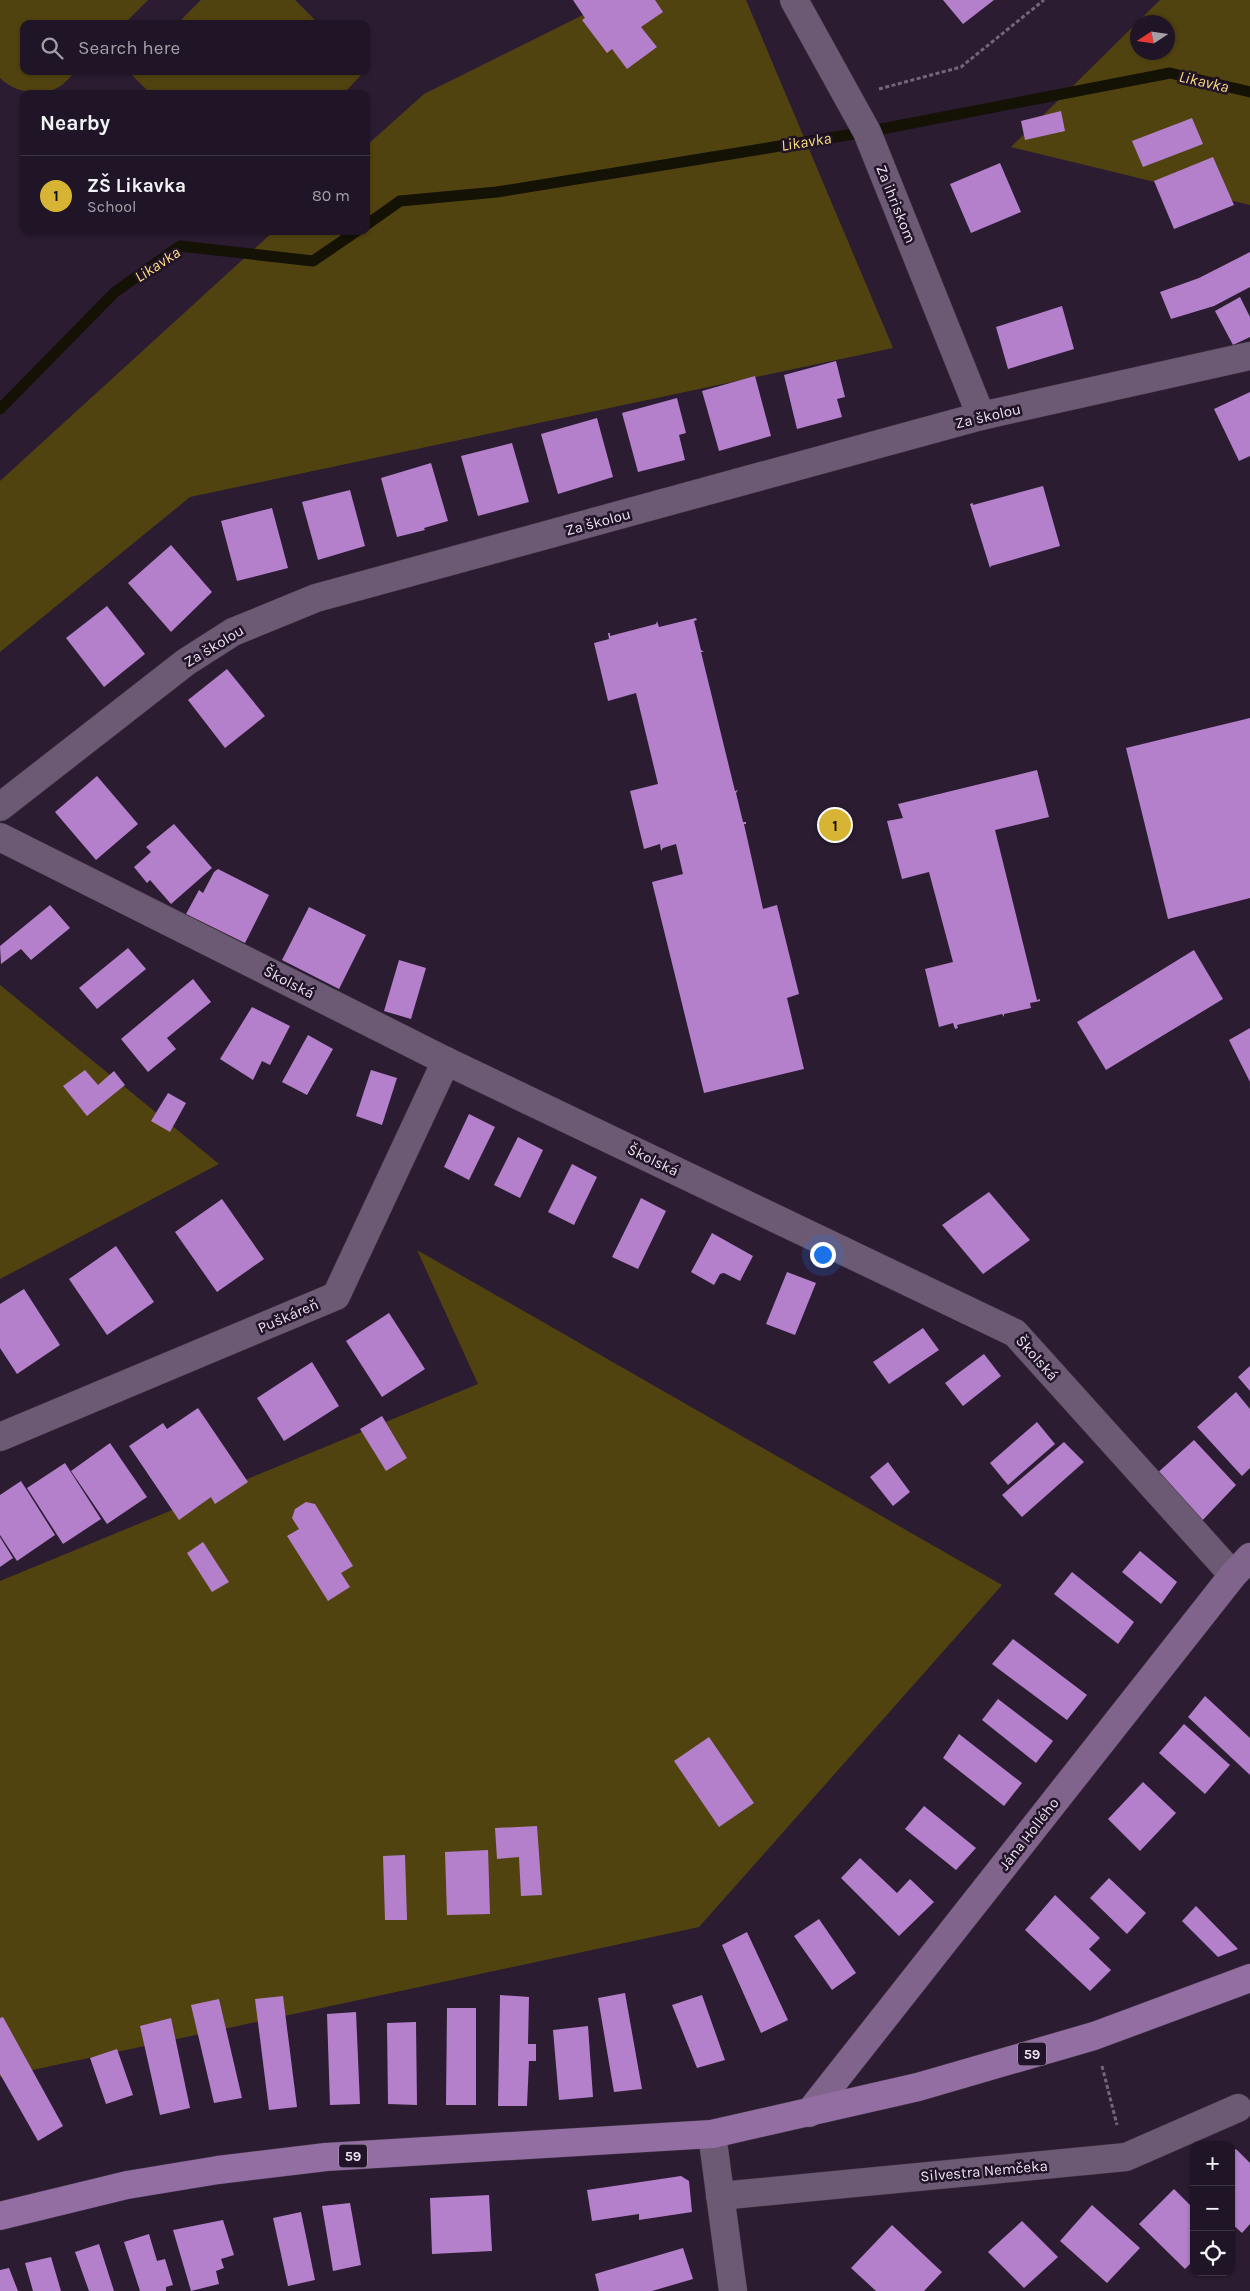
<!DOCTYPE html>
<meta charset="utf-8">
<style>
body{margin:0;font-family:Karla,sans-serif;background:#281e2e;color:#f1f3f6}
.controls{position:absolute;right:15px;bottom:15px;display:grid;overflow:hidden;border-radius:10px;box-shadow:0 1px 4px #0004}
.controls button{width:45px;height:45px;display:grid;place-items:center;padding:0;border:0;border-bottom:1px solid #3d3443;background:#201526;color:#f1f3f6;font:25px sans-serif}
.compass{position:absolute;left:1130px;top:15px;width:45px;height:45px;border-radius:50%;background:#201526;box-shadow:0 1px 4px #0004;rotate:258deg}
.you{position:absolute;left:822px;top:1254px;width:18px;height:18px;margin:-12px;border:4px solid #fff;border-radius:50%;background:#1a73e8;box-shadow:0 0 0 8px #1a73e833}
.badge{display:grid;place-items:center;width:32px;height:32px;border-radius:50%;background:#d7b434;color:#111;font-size:16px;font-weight:700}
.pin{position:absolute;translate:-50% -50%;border:2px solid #fff;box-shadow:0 1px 5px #0006}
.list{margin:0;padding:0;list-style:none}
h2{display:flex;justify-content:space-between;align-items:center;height:65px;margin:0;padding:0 20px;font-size:21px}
h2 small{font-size:16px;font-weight:400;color:#a29fa7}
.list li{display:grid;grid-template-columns:32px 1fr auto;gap:15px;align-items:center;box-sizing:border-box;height:80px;padding:0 20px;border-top:1px solid #3d3443}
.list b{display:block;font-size:19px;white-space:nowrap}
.list p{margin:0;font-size:16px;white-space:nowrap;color:#a29fa7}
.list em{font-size:16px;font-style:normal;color:#a29fa7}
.icon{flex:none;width:28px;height:28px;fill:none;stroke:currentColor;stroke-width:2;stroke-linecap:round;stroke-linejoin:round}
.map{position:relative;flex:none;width:1250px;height:2291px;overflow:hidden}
.search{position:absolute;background:#201526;box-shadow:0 1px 4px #0004;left:20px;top:20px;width:350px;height:55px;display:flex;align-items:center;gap:12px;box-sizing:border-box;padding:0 18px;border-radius:10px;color:#a29fa7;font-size:19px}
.panel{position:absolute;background:#201526;box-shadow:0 1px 4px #0004;left:20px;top:90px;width:350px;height:145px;border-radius:10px}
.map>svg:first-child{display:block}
</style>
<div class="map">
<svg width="1250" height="2291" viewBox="0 0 1250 2291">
<rect width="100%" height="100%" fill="#2b1c32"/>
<g fill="#514310" fill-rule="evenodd">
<path d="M0,0H148L124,24H24V71H76C71,76 67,81 62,85C45,98 14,93 0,78Z"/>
<polygon points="201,0 295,0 319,24 177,24"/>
<polygon points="613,0 746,0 893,348 190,497 0,652 0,481 274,231 366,231 366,146 424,94"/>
<path d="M1160,0H1250V205L1011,147ZM1138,22H1168V52H1138Z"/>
<polygon points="131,71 365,71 343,94 151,94 130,73"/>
<polygon points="0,985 219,1164 0,1279"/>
<polygon points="417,1250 1002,1585 699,1927 0,2077 0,1581 478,1384"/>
</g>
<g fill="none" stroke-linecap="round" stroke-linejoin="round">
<g stroke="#141105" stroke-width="11">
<polyline points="366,225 400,201 497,192 866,132 1170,73 1250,92"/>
<polyline points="0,409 115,292 180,246 313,261 357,231"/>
</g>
</g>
<g fill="#b480cb">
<polygon points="573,0 655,0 663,12 641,27 657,47 627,69 612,49 607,53 582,20 585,18"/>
<polygon points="943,0 994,0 963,24"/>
<polygon points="1061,111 1065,131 1025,140 1021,121"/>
<polygon points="1192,118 1203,144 1143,167 1132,141"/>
<polygon points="1213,157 1234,205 1174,229 1154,181"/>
<polygon points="1000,163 1021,212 971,233 950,184"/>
<polygon points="1250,252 1250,287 1214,306 1171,319 1160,292 1199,278"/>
<polygon points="1240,297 1250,317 1250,337 1233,345 1215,311"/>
<polygon points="1062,306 1074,349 1008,369 996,327"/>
<polygon points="836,361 845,397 837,399 842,417 797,429 784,375"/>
<polygon points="755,376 771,436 719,451 702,391"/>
<polygon points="1250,392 1250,456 1239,461 1214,409"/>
<polygon points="677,398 686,433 679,435 685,460 638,472 622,413"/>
<polygon points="597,418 613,477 558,494 541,434"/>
<polygon points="512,443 529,502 478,516 461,456"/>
<polygon points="431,463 448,521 424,528 425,530 397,537 381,478"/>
<polygon points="1043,486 1060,546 991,566 990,568 970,504 973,503 973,505"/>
<polygon points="350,490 365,546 318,560 302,502"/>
<polygon points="272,508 288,568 237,581 221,521"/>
<polygon points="171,545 212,592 171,632 128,583"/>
<polygon points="107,606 145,654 104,687 66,638"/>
<polygon points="696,618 697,620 694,621 701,650 704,652 701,652 735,791 738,790 736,793 743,822 746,822 746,824 744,824 763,909 777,905 799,994 787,998 804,1069 704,1093 652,882 683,874 676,844 663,848 661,851 660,844 644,849 630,791 658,784 636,693 608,701 594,643 609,639 608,633 610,633 610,636 656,624 657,621 659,627"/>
<polygon points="227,669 265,716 225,748 188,700"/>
<polygon points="1250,718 1250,898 1168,919 1126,748"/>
<polygon points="1037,770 1049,817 995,830 1037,1000 1040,999 1040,1001 1030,1003 1031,1008 1004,1014 1004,1017 1002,1014 957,1025 958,1028 955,1029 953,1023 939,1027 925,969 953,962 929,872 902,879 887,821 903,818 898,804"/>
<polygon points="97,776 138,824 96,860 55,812"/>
<polygon points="174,824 212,868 171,904 150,880 147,883 134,867 151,852 146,847"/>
<polygon points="218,869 269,895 245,943 186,914 199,890 203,893 214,872"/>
<polygon points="50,905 70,928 31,960 21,949 1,964 0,946"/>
<polygon points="309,907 366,935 339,989 282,960"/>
<polygon points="128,948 146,969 97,1009 79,988"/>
<polygon points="1194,950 1223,999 1106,1070 1077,1022"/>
<polygon points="399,960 426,968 411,1019 384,1011"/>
<polygon points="193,979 211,1002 167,1038 176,1049 148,1072 121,1039"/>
<polygon points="252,1007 290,1026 270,1065 262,1061 253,1080 220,1059"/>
<polygon points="1250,1028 1250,1082 1229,1040"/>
<polygon points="308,1035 333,1049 307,1095 282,1082"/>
<polygon points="85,1070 98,1085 114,1071 125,1085 87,1116 63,1086"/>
<polygon points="371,1070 397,1078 382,1125 356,1116"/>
<polygon points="168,1093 186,1103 170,1132 151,1121"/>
<polygon points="469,1114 495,1127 469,1180 444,1167"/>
<polygon points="518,1137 543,1150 520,1198 494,1185"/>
<polygon points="572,1164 597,1177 574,1225 548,1212"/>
<polygon points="989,1192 1030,1240 983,1274 942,1225"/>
<polygon points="641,1198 666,1211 638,1269 612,1257"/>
<polygon points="222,1199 264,1259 217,1292 175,1232"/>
<polygon points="712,1233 753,1256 740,1281 724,1273 720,1274 714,1285 691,1272"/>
<polygon points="116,1246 154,1302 107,1335 69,1279"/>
<polygon points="787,1272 816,1283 795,1335 766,1324"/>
<polygon points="24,1289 60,1345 17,1374 0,1348 0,1304"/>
<polygon points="389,1313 425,1369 382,1397 346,1341"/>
<polygon points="923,1328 939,1350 889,1384 873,1362"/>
<polygon points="984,1354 1001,1376 963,1406 945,1383"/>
<polygon points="312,1362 339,1406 284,1441 257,1398"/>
<polygon points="1250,1366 1250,1391 1238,1377"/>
<polygon points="1236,1392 1250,1409 1250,1468 1242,1476 1197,1427"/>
<polygon points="198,1408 248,1482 215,1504 211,1497 179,1520 129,1446 163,1423 167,1429"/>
<polygon points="382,1416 407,1458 386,1471 360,1429"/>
<polygon points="1037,1422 1055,1444 1008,1485 990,1463"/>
<polygon points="1194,1440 1236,1485 1199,1524 1154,1476"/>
<polygon points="1064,1442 1084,1462 1022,1517 1002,1495"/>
<polygon points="110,1443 147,1497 107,1524 71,1471"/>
<polygon points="888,1462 910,1492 893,1506 870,1477"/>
<polygon points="65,1463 101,1519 63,1544 27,1488"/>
<polygon points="21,1481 55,1535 17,1561 0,1535 0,1495"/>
<polygon points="306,1502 315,1504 353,1566 341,1573 350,1587 328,1601 287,1536 299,1529 292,1518 295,1509"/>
<polygon points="0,1537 13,1558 0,1567"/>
<polygon points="203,1542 229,1582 212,1592 187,1553"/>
<polygon points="1140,1551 1177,1582 1161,1604 1122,1572"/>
<polygon points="1072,1572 1134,1622 1118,1644 1054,1594"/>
<polygon points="1013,1639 1087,1695 1067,1720 992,1664"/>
<polygon points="1205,1696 1250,1738 1250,1775 1188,1717"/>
<polygon points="998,1699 1053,1741 1036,1763 982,1720"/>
<polygon points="1184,1724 1230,1765 1205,1794 1159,1753"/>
<polygon points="959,1734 1022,1783 1004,1806 943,1758"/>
<polygon points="709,1737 754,1803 719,1827 674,1761"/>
<polygon points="1143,1782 1176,1813 1140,1851 1108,1819"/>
<polygon points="924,1806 976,1848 956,1870 905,1829"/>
<polygon points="537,1826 542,1895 521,1896 519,1857 497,1859 495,1828"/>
<polygon points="488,1850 490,1914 447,1915 445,1852"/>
<polygon points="405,1855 407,1920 385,1920 383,1856"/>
<polygon points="860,1858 897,1893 910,1879 934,1902 899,1936 841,1878"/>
<polygon points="1109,1878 1146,1913 1127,1934 1090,1898"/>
<polygon points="1055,1895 1100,1938 1089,1949 1111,1970 1090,1991 1025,1930"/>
<polygon points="1196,1906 1238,1949 1218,1957 1182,1921"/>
<polygon points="819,1919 856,1973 832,1990 794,1936"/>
<polygon points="747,1932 788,2020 761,2033 722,1945"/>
<polygon points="625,1993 642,2089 614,2092 598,1998"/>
<polygon points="500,1995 529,1997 528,2044 536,2044 536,2061 529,2061 527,2106 498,2106"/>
<polygon points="702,1995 725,2060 697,2068 672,2005"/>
<polygon points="283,1996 297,2107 269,2110 255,1999"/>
<polygon points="219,1999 242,2098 214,2103 191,2005"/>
<polygon points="447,2008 476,2008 476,2105 446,2105"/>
<polygon points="356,2012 360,2104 330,2105 327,2014"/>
<polygon points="3,2017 63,2126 38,2141 0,2074 0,2018"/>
<polygon points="171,2018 190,2108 160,2115 140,2026"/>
<polygon points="416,2022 417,2105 388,2104 387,2023"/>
<polygon points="588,2026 593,2097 559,2100 553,2030"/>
<polygon points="117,2049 133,2095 106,2104 90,2058"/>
<polygon points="1236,2149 1250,2163 1250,2224 1242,2233 1231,2223 1231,2153"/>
<polygon points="681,2176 689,2181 692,2212 639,2220 639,2214 592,2221 587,2190"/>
<polygon points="1174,2189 1194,2209 1194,2260 1185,2269 1139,2224"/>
<polygon points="489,2195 492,2251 432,2254 430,2198"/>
<polygon points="350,2203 361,2265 333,2271 322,2206"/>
<polygon points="1092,2205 1140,2248 1107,2283 1060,2241"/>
<polygon points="301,2212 315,2280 288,2286 273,2218"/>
<polygon points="223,2220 234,2255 221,2259 224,2268 216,2271 219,2284 191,2291 173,2230"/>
<polygon points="1022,2221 1058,2257 1024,2288 988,2252"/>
<polygon points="892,2225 942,2272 924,2291 876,2291 851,2268"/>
<polygon points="149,2234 157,2261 165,2259 173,2285 166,2287 166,2291 140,2291 124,2242"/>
<polygon points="99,2244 114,2291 89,2291 75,2252"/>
<polygon points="683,2248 693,2279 652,2291 599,2291 595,2274"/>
<polygon points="51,2257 61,2291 33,2291 25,2263"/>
<polygon points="9,2268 18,2291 0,2291 0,2270"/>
</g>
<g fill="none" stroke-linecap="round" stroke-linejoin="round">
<g stroke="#433648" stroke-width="29">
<g id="street">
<polyline points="794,0 867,132 981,416"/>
<polyline points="0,807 186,662 233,632 316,598 981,416 1250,356"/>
<polyline points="0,837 446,1061 1015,1333 1233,1575"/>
<polyline points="0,1437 336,1296 446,1061"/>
<polyline points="712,2134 733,2291"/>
<polyline points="720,2196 1126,2157 1238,2108"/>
</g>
</g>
<g stroke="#433648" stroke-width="29">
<polyline id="secondary" points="809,2113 1233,1575 1250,1557"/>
</g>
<g stroke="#433648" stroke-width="29">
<polyline id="primary" points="0,2216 127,2185 218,2170 326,2157 712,2134 918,2087 1094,2036 1250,1978"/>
</g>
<g stroke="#74667a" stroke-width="3" stroke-dasharray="4 2.5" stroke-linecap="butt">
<polyline points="879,89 961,67 1044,0"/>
<polyline points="1102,2066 1117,2125"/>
</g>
<use href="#street" stroke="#6c5a74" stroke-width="28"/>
<use href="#secondary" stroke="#80648c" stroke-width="28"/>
<use href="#primary" stroke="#936ea3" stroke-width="28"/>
</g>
<g text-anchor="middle" stroke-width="5" stroke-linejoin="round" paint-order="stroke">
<g fill="#211328" stroke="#aea3b4" stroke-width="1">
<rect x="1018" y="2042.5" width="28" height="23" rx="4"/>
<rect x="339" y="2144.5" width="28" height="23" rx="4"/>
</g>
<g font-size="14" font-weight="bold" fill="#ebe1f0">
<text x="1032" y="2059">59</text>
<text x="353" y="2161">59</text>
</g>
<g font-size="15" fill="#ebe1f0" stroke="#211328">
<text transform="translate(896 204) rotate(68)" y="5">Za ihriskom</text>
<text transform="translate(988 416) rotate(-13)" y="5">Za školou</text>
<text transform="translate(598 522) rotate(-15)" y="5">Za školou</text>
<text transform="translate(214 646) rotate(-31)" y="5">Za školou</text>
<text transform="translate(289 982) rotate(27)" y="5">Školská</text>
<text transform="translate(653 1160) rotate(26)" y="5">Školská</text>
<text transform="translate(288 1316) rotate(-23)" y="5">Puškáreň</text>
<text transform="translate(1037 1358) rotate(48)" y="5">Školská</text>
<text transform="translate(1029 1834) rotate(-52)" y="5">Jána Hollého</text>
<text transform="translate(984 2171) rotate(-5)" y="5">Silvestra Nemčeka</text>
</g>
<g font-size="16" font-style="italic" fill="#fadd7d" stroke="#211328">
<text transform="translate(1204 81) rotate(13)" y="6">Likavka</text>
<text transform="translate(806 141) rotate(-9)" y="6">Likavka</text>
<text transform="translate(157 264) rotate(-33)" y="6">Likavka</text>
</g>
</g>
</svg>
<div class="controls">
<button>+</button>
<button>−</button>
<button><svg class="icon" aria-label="locate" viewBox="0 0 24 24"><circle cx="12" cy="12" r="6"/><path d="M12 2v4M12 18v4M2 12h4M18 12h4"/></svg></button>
</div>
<svg class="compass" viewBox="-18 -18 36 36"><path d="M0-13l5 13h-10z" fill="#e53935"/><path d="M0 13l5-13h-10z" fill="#a29fa7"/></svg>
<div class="you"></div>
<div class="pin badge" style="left:835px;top:825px">1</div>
<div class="search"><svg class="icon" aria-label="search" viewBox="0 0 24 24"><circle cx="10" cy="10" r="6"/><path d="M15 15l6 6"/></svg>Search here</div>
<section class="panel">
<h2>Nearby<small></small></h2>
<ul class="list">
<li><span class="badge">1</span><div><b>ZŠ Likavka</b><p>School</p></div><em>80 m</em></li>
</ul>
</section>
</div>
